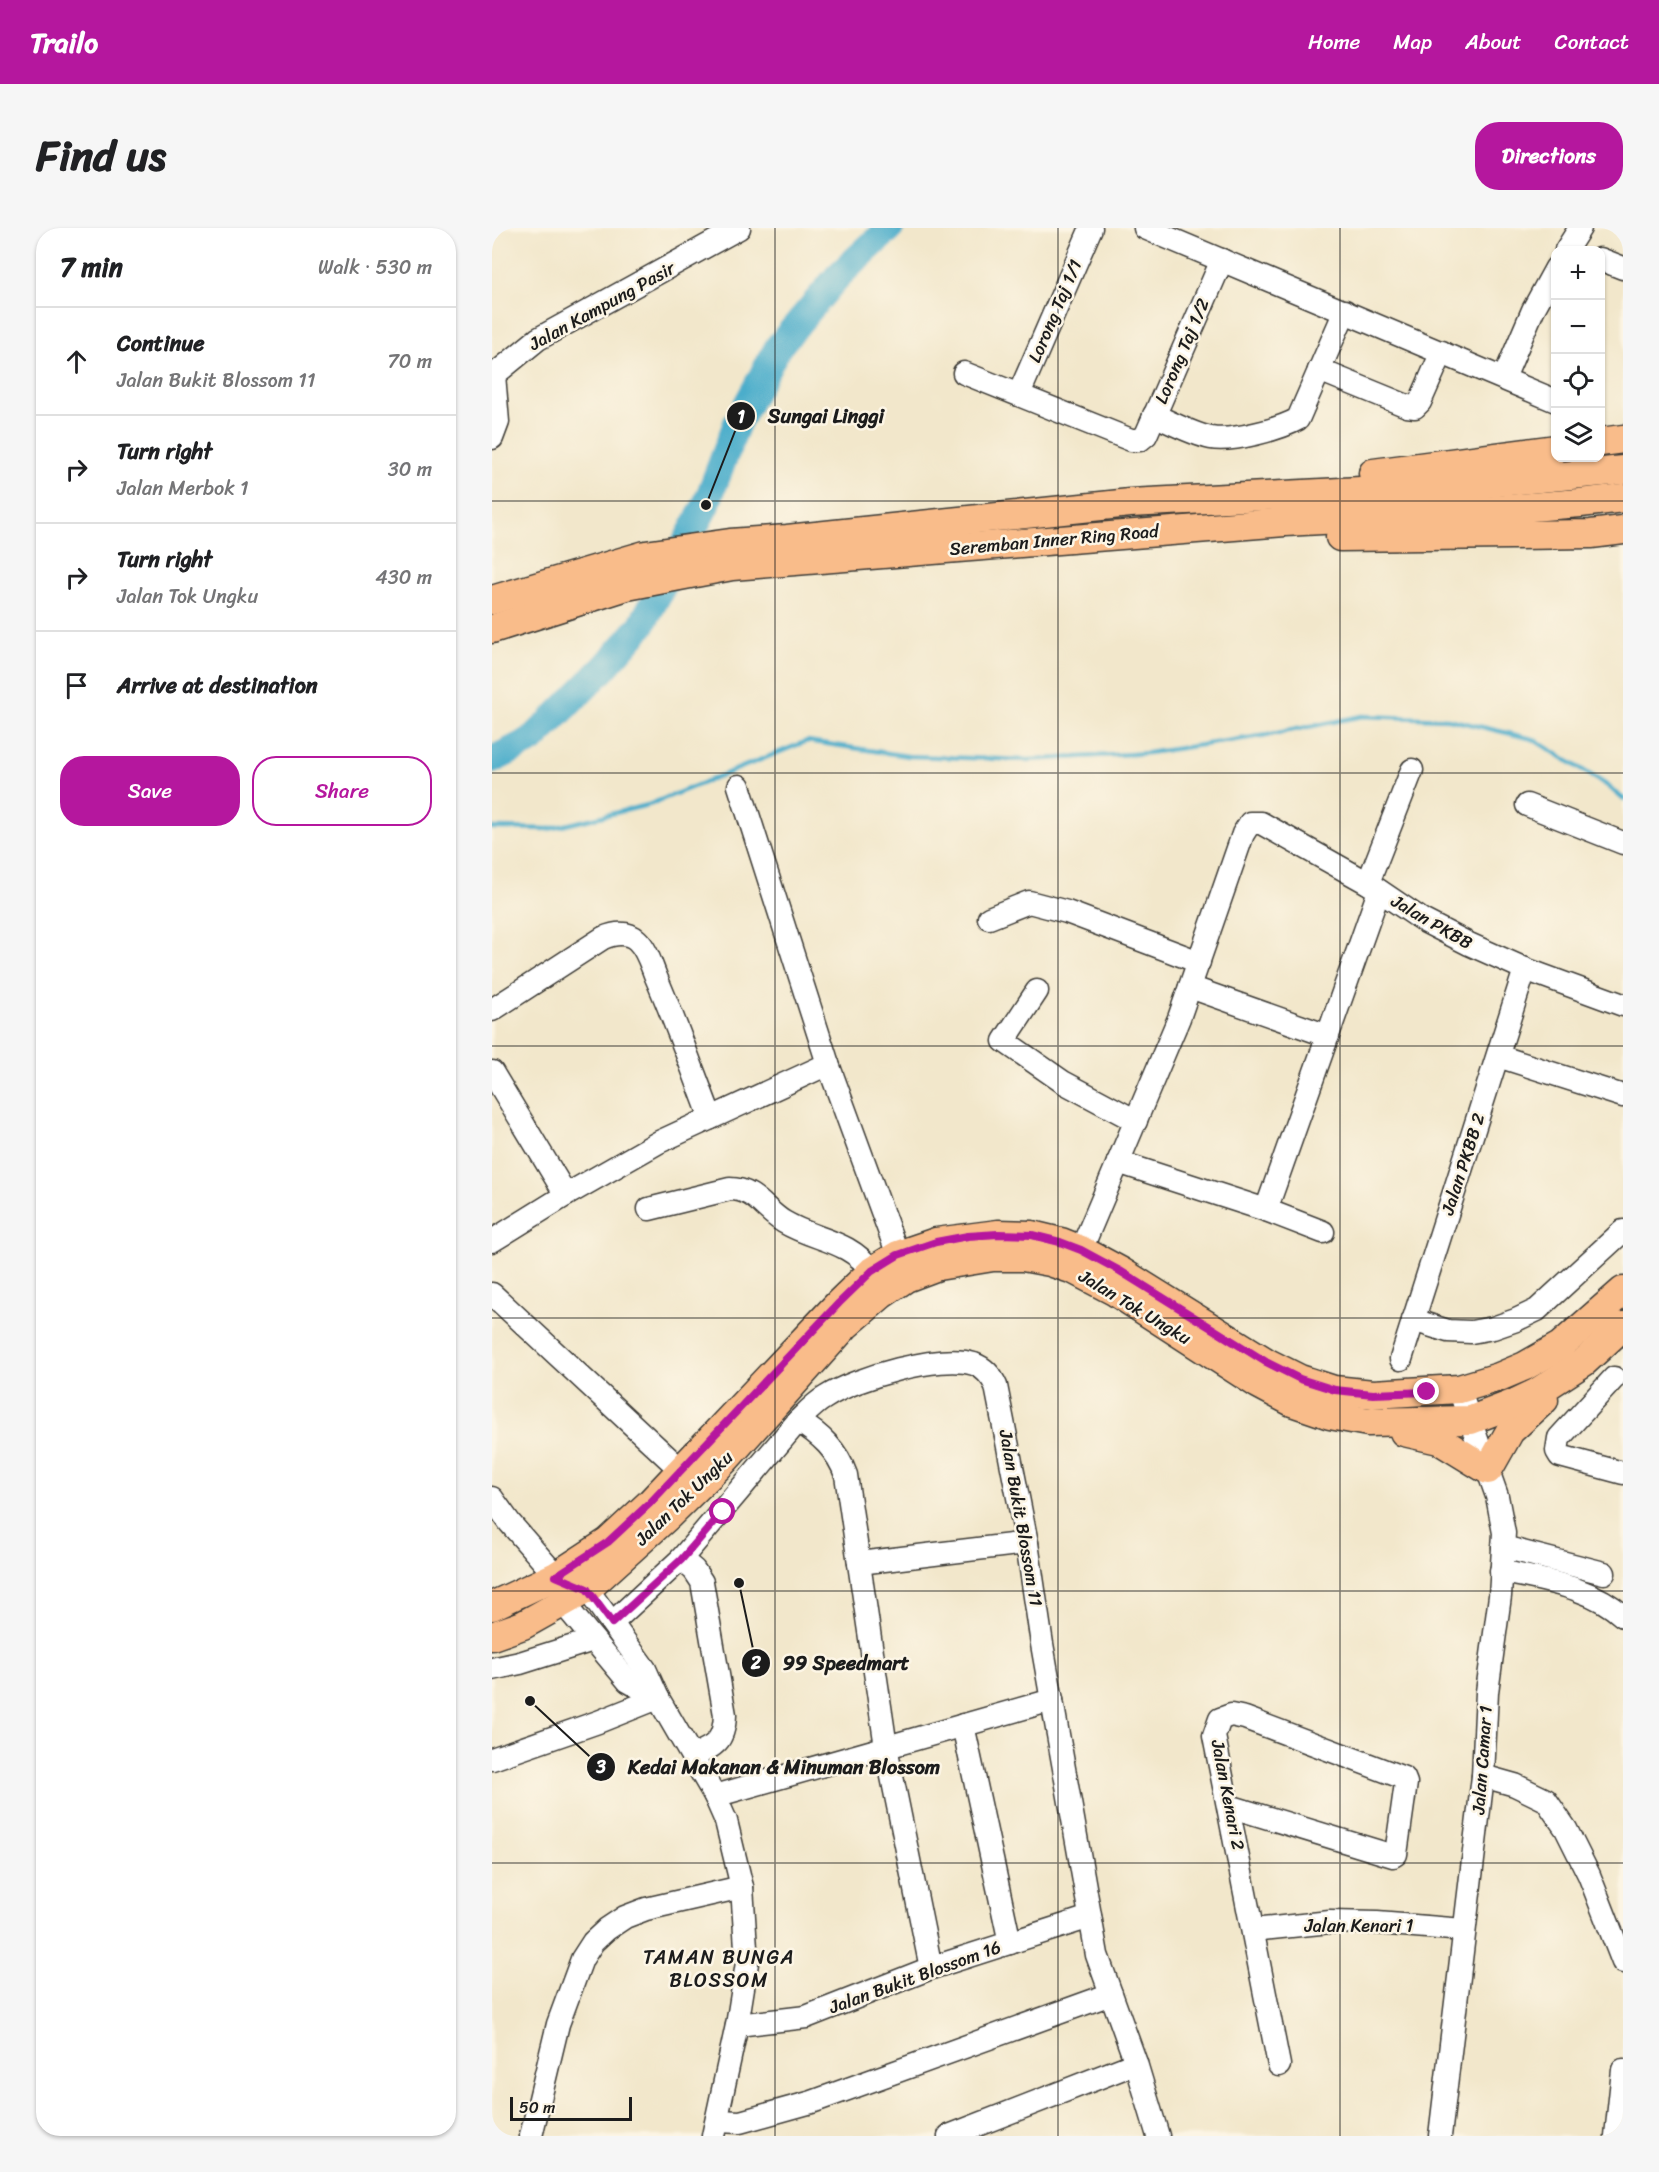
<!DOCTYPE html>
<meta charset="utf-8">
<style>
body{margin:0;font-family:Sriracha,sans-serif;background:#f6f6f6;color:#202124}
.controls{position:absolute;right:18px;top:18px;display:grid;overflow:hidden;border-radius:12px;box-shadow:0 2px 4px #0004}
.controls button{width:54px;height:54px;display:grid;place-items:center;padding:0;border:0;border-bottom:2px solid #e0e0e0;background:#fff;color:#202124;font:30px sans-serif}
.scale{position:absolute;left:18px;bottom:15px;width:122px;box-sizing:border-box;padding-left:6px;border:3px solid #1c1c1c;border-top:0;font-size:16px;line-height:21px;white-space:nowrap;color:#1c1c1c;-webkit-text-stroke:4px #fcf5e5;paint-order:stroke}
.stop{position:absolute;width:18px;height:18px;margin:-14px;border:4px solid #b5179e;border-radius:50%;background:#fff}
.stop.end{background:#b5179e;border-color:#fff;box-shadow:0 2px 6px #0008}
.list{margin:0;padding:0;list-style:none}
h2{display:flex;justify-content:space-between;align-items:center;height:78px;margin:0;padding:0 24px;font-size:26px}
h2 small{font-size:20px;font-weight:400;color:#757577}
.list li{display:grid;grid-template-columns:39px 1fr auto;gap:18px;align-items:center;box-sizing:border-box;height:108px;padding:0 24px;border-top:2px solid #e0e0e0}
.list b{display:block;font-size:22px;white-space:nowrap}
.list p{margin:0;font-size:20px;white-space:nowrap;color:#757577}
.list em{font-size:20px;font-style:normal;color:#757577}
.actions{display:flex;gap:12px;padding:18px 24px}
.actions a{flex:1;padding:14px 0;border:2px solid #b5179e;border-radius:24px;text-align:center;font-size:21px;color:#b5179e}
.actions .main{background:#b5179e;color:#fff}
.icon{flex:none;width:33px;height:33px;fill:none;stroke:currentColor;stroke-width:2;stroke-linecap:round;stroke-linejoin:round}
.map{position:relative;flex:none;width:1131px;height:1908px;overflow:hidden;border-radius:24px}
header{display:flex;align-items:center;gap:36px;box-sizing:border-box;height:84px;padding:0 30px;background:#b5179e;color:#fff}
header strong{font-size:28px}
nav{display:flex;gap:33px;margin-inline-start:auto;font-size:21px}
.intro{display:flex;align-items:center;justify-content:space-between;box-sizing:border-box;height:144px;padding:0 36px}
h1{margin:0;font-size:42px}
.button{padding:15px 27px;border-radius:24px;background:#b5179e;color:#fff;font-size:21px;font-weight:700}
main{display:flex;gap:36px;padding:0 36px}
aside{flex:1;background:#fff;border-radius:24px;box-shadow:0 2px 4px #0004}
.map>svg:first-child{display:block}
</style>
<header>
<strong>Trailo</strong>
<nav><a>Home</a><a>Map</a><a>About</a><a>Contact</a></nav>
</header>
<div class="intro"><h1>Find us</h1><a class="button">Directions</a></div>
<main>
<aside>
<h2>7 min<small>Walk · 530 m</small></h2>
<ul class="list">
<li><svg class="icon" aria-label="ahead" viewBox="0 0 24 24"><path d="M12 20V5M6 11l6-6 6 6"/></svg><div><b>Continue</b><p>Jalan Bukit Blossom 11</p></div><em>70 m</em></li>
<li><svg class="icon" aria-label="right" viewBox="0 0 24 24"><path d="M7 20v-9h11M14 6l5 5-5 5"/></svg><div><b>Turn right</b><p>Jalan Merbok 1</p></div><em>30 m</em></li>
<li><svg class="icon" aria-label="right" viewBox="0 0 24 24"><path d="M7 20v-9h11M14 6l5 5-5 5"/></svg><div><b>Turn right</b><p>Jalan Tok Ungku</p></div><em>430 m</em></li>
<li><svg class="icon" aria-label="arrive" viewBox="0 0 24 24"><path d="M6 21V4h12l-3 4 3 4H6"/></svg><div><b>Arrive at destination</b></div></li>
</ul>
<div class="actions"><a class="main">Save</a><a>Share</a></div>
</aside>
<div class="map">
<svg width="1131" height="1908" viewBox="0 0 1131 1908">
<rect width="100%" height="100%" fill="#fcf5e5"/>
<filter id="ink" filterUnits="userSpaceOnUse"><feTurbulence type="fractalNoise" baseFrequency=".0167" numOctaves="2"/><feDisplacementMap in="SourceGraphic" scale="12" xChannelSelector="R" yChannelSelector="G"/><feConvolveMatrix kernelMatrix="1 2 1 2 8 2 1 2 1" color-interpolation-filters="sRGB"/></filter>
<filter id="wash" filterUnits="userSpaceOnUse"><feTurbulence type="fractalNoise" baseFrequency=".008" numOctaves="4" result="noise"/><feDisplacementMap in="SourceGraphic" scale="24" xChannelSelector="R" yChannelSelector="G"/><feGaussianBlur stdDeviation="1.35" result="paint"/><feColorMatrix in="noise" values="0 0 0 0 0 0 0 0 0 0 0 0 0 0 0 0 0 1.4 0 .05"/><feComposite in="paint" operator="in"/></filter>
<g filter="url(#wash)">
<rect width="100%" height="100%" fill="#f2e7cb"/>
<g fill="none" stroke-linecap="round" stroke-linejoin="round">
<polyline stroke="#4cadcb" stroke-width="4.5" points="0,600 57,601 156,577 315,513 416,528 536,532 656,525 776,507 870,488 956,491 1041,511 1116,558 1131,571"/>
<polyline stroke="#4cadcb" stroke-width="28" points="0,532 40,512 112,440 149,398 214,277 245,195 286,119 346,48 398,0"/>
</g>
</g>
<g filter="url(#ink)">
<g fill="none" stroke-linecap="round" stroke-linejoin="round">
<g stroke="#3c3a36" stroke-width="25">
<g id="minor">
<polyline points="653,0 1064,173"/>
<polyline points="1074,22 1088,0"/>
<polyline points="1108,31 1131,40"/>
<polyline points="827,142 915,178 923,179 928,174 950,124"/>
<polyline points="472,145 639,212 648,212 654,207 730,32"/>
<polyline points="1012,150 1041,82 1064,40"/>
<polyline points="527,166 599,0"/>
<path d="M662,187C680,195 700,206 719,210C740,214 788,201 806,191L853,83"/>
<polyline points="0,210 6,194 2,147 46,111 247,0"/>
<polyline points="247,558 336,836 406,1027"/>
<polyline points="1035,577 1131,615"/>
<polyline points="876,655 920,542"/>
<polyline points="497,690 537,674 575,684 707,734"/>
<polyline points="698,759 836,808"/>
<polyline points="545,763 512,813 571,854 644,893"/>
<path d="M0,782L111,710C123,705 135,703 145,712C155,721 159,737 164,749C184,795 201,843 219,890"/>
<polyline points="1006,828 1131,868"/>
<polyline points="0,844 74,967"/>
<polyline points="626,934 774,982 831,1004"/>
<path d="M157,981L238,961C263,961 272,982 292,994C324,1013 356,1011 380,1043"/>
<polyline points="774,982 887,663"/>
<polyline points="0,1013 74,967 167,914 336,836"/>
<polyline points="589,1022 687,790 751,606 758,595 769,595 876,655 932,693 977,716 1033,741 1131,777"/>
<polyline points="0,1066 189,1242"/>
<polyline points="921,1092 956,1103 979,1104 1001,1100 1024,1092 1045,1082 1131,1003"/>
<polyline points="909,1131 1033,741"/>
<polyline points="1122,1150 1067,1210 1065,1223 1068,1228 1131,1245"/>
<path d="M306,1193C329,1207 345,1222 354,1247L394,1519L439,1740"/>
<polyline points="0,1270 18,1295 64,1348 95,1361 153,1441 166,1470 223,1568 234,1593 250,1659 255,1735 245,1797 221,1908"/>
<polyline points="1011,1319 1112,1345"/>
<path d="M189,1331L202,1342L210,1354L233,1487C232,1513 224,1518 200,1528"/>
<polyline points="367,1335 535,1315"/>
<path d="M1009,1343C1050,1353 1099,1358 1131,1388"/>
<polyline points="67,1360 71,1375 136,1453 166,1470"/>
<path d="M120,1395L189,1331L306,1193C315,1184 323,1175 334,1169C363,1150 449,1125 482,1136C493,1140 499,1147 504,1158L535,1315L550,1416L605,1727L644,1835L666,1908"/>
<polyline points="0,1441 28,1435 101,1412"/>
<polyline points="471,1497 518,1715"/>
<polyline points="0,1531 106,1494 166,1470"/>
<polyline points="991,1548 1023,1557 1054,1572 1074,1601 1097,1647 1131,1734"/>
<polyline points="223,1568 560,1472"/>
<polyline points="737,1578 901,1628 904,1626 914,1555 912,1550 753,1490 739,1487 728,1491 722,1508 787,1837"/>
<polyline points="761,1702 838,1694 885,1695 972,1702"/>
<polyline points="245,1797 314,1789 439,1740 598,1689"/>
<polyline points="225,1893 248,1894 320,1874 619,1766"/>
<polyline points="39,1908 66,1796 90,1731 101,1714 115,1701 133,1689 154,1681 250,1659"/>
<polyline points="457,1908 644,1835"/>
<polyline points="948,1908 991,1548 995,1464 1008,1368 1012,1305 1005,1268 967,1161"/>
<polyline points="1124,1908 1131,1842"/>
</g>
</g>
<g stroke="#3c3a36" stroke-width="31">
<g id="major">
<polyline points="1108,214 1131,211"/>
<polyline points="881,245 1064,221"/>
<polyline points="848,309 1099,306 1131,302"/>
<polyline points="0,372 153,327 238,315 295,311 638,275 965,258 1131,242"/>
<polyline points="0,401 135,358 240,338 793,294 977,284 1088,275 1131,270"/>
<polyline points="912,1204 947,1212 996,1242 1018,1203 1052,1172"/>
<polyline points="0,1378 64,1348 116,1314 158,1275 347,1075 380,1043 406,1027 444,1014 506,1006 540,1007 569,1014 589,1022 628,1043 774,1134 808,1151 842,1162 881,1166 967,1161 1007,1149 1033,1138 1068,1118 1131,1063"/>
<polyline points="0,1408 31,1397 95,1361 177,1287 233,1232 354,1097 389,1067 414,1050 446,1038 501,1029 531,1029 558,1034 582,1042 622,1063 766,1156 800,1174 838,1187 876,1194 979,1192 1023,1175 1044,1165 1092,1134 1131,1098"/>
</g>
</g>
<use href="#minor" stroke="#fff" stroke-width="22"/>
<use href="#major" stroke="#f9bc8a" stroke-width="28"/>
</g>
</g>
<g fill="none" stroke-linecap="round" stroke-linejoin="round" filter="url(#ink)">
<polyline stroke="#b5179e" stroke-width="8" points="231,1284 189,1332 120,1395 95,1361 64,1348 116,1314 158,1275 347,1075 380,1043 406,1027 444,1014 476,1008 506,1006 540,1007 568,1014 589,1022 628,1043 774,1134 808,1151 843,1162 881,1166 935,1164"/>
</g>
<path fill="none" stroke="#1c1c1c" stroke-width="1.5" stroke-opacity="0.55" d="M283,0V1908M566,0V1908M848,0V1908M0,273H1131M0,545H1131M0,818H1131M0,1090H1131M0,1363H1131M0,1635H1131"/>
<g text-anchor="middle" stroke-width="5" stroke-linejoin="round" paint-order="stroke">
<g font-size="18" fill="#1c1c1c" stroke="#fcf5e5">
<text transform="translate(110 78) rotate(-29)" y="6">Jalan Kampung Pasir</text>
<text transform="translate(563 83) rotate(-67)" y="6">Lorong Taj 1/1</text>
<text transform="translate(690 123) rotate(-67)" y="6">Lorong Taj 1/2</text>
<text transform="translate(562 312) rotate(-5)" y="6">Seremban Inner Ring Road</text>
<text transform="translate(940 694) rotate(30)" y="6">Jalan PKBB</text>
<text transform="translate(971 936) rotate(-72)" y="6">Jalan PKBB 2</text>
<text transform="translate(643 1079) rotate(31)" y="6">Jalan Tok Ungku</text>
<text transform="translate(192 1270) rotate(-44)" y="6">Jalan Tok Ungku</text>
<text transform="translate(529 1290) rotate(80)" y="6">Jalan Bukit Blossom 11</text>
<text transform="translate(990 1532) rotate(-86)" y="6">Jalan Camar 1</text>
<text transform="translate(736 1567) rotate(79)" y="6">Jalan Kenari 2</text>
<text x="867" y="1704">Jalan Kenari 1</text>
<text transform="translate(423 1749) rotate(-20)" y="6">Jalan Bukit Blossom 16</text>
</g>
<g font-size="20" letter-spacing="1.5" fill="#1c1c1c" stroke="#fcf5e5">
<text x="227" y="1736">TAMAN BUNGA<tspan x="227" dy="23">BLOSSOM</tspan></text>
</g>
</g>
<path fill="none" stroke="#1c1c1c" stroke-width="2" d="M214 277L249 188M247 1355L264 1435M38 1473L109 1539"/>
<g fill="#1c1c1c" stroke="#fcf5e5" stroke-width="2">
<circle cx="214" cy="277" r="6"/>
<circle cx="247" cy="1355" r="6"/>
<circle cx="38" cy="1473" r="6"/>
<circle cx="249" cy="188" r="15"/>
<circle cx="264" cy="1435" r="15"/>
<circle cx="109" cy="1539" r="15"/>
</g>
<g font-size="18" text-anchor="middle" font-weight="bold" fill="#fff">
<text x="249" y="195">1</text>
<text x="264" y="1441">2</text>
<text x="109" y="1545">3</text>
</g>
<g font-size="20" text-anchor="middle" font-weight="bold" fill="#1c1c1c" stroke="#fcf5e5" stroke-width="5" stroke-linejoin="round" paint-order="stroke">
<text x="334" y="195">Sungai Linggi</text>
<text x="354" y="1442">99 Speedmart</text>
<text x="292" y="1546">Kedai Makanan &amp; Minuman Blossom</text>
</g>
</svg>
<div class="controls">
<button>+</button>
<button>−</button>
<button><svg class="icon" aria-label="locate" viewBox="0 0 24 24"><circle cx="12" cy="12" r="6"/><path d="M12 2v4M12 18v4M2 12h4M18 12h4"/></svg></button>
<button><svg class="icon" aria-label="layers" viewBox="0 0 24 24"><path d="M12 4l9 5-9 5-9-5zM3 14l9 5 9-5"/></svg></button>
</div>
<div class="scale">50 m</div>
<div class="stop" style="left:231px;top:1284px"></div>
<div class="stop end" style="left:935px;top:1164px"></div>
</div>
</main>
